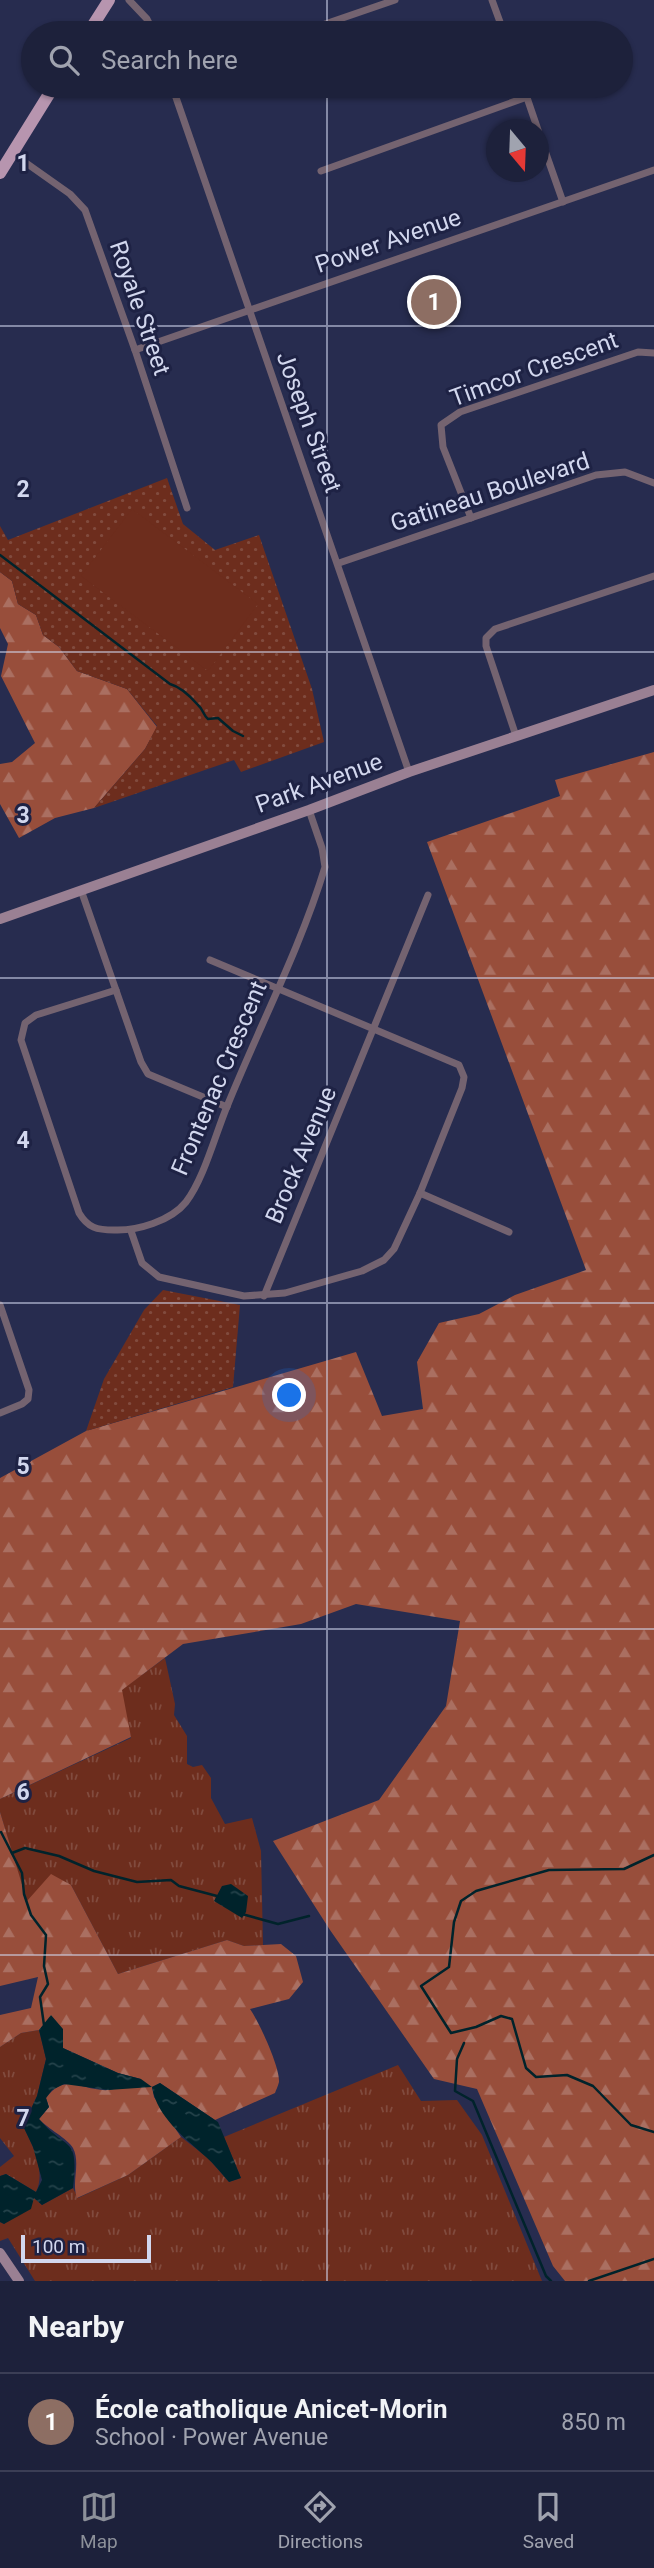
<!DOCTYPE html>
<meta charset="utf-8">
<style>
body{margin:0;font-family:Roboto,sans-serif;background:#2a2e46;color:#f1f3f6}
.compass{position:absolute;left:486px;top:119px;width:63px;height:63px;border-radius:50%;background:#1d213b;box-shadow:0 2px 5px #0004;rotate:161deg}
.scale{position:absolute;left:21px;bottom:18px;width:130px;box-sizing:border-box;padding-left:7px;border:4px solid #d2d7ee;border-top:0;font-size:19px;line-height:24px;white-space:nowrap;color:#d2d7ee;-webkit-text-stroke:5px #1e2244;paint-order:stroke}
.you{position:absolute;left:290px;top:1396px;width:24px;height:24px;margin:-18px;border:5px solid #fff;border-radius:50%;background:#1a73e8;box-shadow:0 0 0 10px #1a73e833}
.badge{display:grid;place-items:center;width:46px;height:46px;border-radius:50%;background:#8c9099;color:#fff;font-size:23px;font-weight:700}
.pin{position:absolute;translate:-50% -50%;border:4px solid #fff;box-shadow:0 2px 7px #0006}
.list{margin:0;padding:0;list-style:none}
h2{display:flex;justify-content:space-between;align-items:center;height:91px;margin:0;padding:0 28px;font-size:30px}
h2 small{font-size:23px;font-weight:400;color:#a0a3af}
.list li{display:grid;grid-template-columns:46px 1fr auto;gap:21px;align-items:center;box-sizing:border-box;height:98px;padding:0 28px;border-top:2px solid #3b3e55}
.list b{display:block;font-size:26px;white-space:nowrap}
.list p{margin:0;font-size:23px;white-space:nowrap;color:#a0a3af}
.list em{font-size:23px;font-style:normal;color:#a0a3af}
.icon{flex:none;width:38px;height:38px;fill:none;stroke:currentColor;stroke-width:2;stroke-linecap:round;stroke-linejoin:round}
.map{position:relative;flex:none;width:654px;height:2281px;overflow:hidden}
.search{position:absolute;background:#1d213b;box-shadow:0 2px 5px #0004;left:21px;right:21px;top:21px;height:77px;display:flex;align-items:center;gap:18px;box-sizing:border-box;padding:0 24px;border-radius:38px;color:#a0a3af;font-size:26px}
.sheet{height:189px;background:#1d213b}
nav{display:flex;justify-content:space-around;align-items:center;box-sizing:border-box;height:98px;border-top:2px solid #3b3e55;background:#1d213b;font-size:19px;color:#a0a3af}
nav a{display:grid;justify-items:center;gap:4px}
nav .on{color:#8c9099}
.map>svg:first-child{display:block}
</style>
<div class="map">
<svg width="654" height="2281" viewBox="0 0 654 2281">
<defs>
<pattern id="grass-tufts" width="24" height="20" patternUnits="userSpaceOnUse" patternTransform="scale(1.75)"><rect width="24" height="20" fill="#6d2d1d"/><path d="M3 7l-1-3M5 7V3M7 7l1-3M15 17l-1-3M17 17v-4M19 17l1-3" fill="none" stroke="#814b3e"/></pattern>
<pattern id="forest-firs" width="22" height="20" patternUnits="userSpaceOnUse" patternTransform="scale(1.75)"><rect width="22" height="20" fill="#984e3b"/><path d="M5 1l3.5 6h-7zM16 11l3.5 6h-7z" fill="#aa6f61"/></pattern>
<pattern id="park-dots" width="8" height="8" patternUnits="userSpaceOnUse" patternTransform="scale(1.75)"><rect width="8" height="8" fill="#6d2d1d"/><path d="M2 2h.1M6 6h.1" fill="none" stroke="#814b3e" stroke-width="1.8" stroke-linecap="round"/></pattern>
<pattern id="water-ripples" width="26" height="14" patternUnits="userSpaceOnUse" patternTransform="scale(1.75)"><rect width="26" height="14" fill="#00232b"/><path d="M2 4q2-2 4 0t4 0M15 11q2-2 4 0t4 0" fill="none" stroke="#24424a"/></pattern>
</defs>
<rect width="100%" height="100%" fill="#272c4f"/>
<g fill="url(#grass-tufts)">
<polygon points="165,1658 175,1704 174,1715 187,1736 187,1764 193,1767 202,1765 211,1778 211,1798 225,1824 252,1818 261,1851 263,1945 244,1946 227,1940 118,1974 71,1885 27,1903 0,1812 0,1799 131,1738 121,1690"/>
<path d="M39,2030L46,2059L37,2096L23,2126C33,2146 46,2171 36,2192L6,2174L0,2176V2167L14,2156L0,2138V2047L21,2033Z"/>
<polygon points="398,2065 421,2101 457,2100 482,2135 542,2281 35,2281 8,2238 0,2241 0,2222 4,2224 34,2198 42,2205 73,2188 78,2198 128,2175 181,2137 208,2158 229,2182 241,2178 224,2137"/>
</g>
<g fill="url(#forest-firs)">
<polygon points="0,572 12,581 18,604 36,615 43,635 59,647 77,671 127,689 157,727 145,749 94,808 55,818 19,838 0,804 0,764 12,762 35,743 1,676 8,644 0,628"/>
<polygon points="654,752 654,2281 565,2281 553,2266 477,2089 434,2079 330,1930 273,1841 379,1800 446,1706 460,1621 356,1604 301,1624 183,1644 122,1690 131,1737 0,1799 0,1478 86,1431 356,1352 382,1416 423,1409 417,1362 439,1323 479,1314 515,1295 586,1270 427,842 560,796 555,780"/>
<path d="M0,1812L27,1901L51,1874L71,1885L118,1974L227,1940L244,1946L281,1944L296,1956L303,1982L289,1999L250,2009C259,2022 280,2067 279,2082C278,2086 276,2090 275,2093L215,2120L160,2083L152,2087L154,2097L181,2137L128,2175L77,2198C71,2182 81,2164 73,2148C68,2139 47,2128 39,2119L49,2107L46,2098C66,2071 83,2092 109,2090C119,2089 131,2082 141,2079L118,2073L63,2048L51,2016L39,2030L21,2033L0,2047V2015L31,2008L38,1977L0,1986Z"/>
</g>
<g fill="url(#park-dots)">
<polygon points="167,478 183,524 215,550 259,535 312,689 324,742 241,772 234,760 94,808 145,749 157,726 127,689 77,671 59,647 43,635 36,615 18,604 12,581 0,572 0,526 8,540"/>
<polygon points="163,1290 240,1305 233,1387 86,1431 104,1379 144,1310"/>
</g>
<polygon fill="#6d2d1d" points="132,509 258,604 208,671 81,576"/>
<g fill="url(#water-ripples)">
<polygon points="231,1884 248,1896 246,1912 242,1918 214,1901 222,1886"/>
<path d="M51,2015L63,2029V2048L118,2073L141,2079L152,2087L160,2083L218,2122L241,2178L229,2182C221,2173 214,2164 206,2157C185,2138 157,2117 152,2087L108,2090L64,2084L52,2090L46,2098L49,2107L39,2119C68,2153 79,2134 73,2188L42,2205L34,2198L31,2209L4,2224L0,2222V2176L6,2174L36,2192L42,2180L33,2147L23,2126L37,2096L46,2059L39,2030Z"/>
</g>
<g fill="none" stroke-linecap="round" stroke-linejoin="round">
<g stroke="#00232b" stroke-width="2.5">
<path d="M0,555L170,684C181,687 191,697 198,705C203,709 203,715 208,719L218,718L233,731L243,736"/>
<polyline points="1,1832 22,1873 24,1894 31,1915 46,1935 44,1966 48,1984 40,1997 44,2025"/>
<polyline points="12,1853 25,1848 59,1856 94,1871 137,1882 171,1880 179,1886 217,1896"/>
<polyline points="654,1855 624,1869 549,1870 476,1891 461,1901 454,1922 449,1967 421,1986 451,2033 476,2027 501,2016 512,2019 526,2068 536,2077 567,2075 593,2086 631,2125 654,2132"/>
<polyline points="242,1914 278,1924 309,1916"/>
<polyline points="464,2043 457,2059 455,2091 473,2101 546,2276 551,2281"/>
<polyline points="589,2281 654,2259"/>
</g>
<g stroke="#746370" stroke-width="7">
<polyline points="129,0 147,19 154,33"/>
<polyline points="492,0 504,33"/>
<polyline points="299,33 395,0"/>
<polyline points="172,86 409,772"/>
<polyline points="523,86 538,130"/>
<polyline points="538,131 563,202"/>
<polyline points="12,153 70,194 85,210 135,350 187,508"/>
<polyline points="321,171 527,97"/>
<polyline points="135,350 654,170"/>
<polyline points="471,518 443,447 441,425 460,412 638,352 654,353"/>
<polyline points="339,563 596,475 625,472 654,483"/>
<polyline points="516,736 486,646 486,638 495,629 654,576"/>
<polyline points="81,890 141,1062 148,1074 227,1107"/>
<path d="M116,990L36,1015L25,1023L21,1040L79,1213C88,1228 97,1230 114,1230C137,1231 171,1221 186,1202C204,1179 216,1132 228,1104C260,1025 300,949 325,867L322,848L309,810"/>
<polyline points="420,1193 509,1232"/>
<polyline points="131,1231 142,1263 159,1277 244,1296 285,1293 362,1271 384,1260 394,1249 420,1193 462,1088 464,1077 459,1065 210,960"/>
<polyline points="264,1296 428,895"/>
<polyline points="0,1305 29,1390 28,1399 22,1404 0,1413"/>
</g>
<g stroke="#9a8093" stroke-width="10">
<polyline points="0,919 309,810 409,772 654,690"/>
<polyline points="0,2253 19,2281"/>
</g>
<g stroke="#b795af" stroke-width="12">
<polyline points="88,33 109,0"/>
<polyline points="0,173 54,86"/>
</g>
</g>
<path fill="none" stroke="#d2d7ee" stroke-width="2" stroke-opacity="0.55" d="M327,0V33M327,86V2281M0,326H654M0,652H654M0,978H654M0,1303H654M0,1629H654M0,1955H654"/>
<g text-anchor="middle" stroke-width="6" stroke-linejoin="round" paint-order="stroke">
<g font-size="24" fill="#d2d7ee" stroke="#1e2244">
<text transform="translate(388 241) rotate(-19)" y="8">Power Avenue</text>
<text transform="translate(140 308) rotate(71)" y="8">Royale Street</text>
<text transform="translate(534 369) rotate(-20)" y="8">Timcor Crescent</text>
<text transform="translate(309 422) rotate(70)" y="8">Joseph Street</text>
<text transform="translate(490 492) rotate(-18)" y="8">Gatineau Boulevard</text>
<text transform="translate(319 783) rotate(-20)" y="8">Park Avenue</text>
<text transform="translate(219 1078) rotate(-67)" y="8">Frontenac Crescent</text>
<text transform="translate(301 1155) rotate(-67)" y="8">Brock Avenue</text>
</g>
</g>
<g font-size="23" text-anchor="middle" font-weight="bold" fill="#d2d7ee" stroke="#1e2244" stroke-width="6" stroke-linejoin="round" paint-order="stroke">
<text x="23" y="171">1</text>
<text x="23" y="497">2</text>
<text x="23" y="823">3</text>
<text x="23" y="1148">4</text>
<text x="23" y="1474">5</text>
<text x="23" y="1800">6</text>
<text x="23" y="2126">7</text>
</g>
</svg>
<svg class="compass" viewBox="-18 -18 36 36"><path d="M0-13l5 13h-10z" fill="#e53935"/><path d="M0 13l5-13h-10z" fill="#a0a3af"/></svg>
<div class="scale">100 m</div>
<div class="you"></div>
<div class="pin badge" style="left:434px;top:302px;background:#8d6e63">1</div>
<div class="search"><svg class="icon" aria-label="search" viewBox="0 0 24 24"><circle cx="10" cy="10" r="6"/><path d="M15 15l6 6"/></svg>Search here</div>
</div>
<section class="sheet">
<h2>Nearby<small></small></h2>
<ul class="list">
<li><span class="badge" style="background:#8d6e63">1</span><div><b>École catholique Anicet-Morin</b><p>School · Power Avenue</p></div><em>850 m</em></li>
</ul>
</section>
<nav>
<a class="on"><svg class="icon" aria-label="map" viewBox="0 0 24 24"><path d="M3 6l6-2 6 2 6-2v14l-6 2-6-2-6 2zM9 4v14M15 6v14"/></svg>Map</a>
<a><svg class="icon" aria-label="directions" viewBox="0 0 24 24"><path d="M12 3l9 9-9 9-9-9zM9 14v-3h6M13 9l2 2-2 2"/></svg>Directions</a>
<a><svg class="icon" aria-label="saved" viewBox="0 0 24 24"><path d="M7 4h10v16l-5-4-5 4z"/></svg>Saved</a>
</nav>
